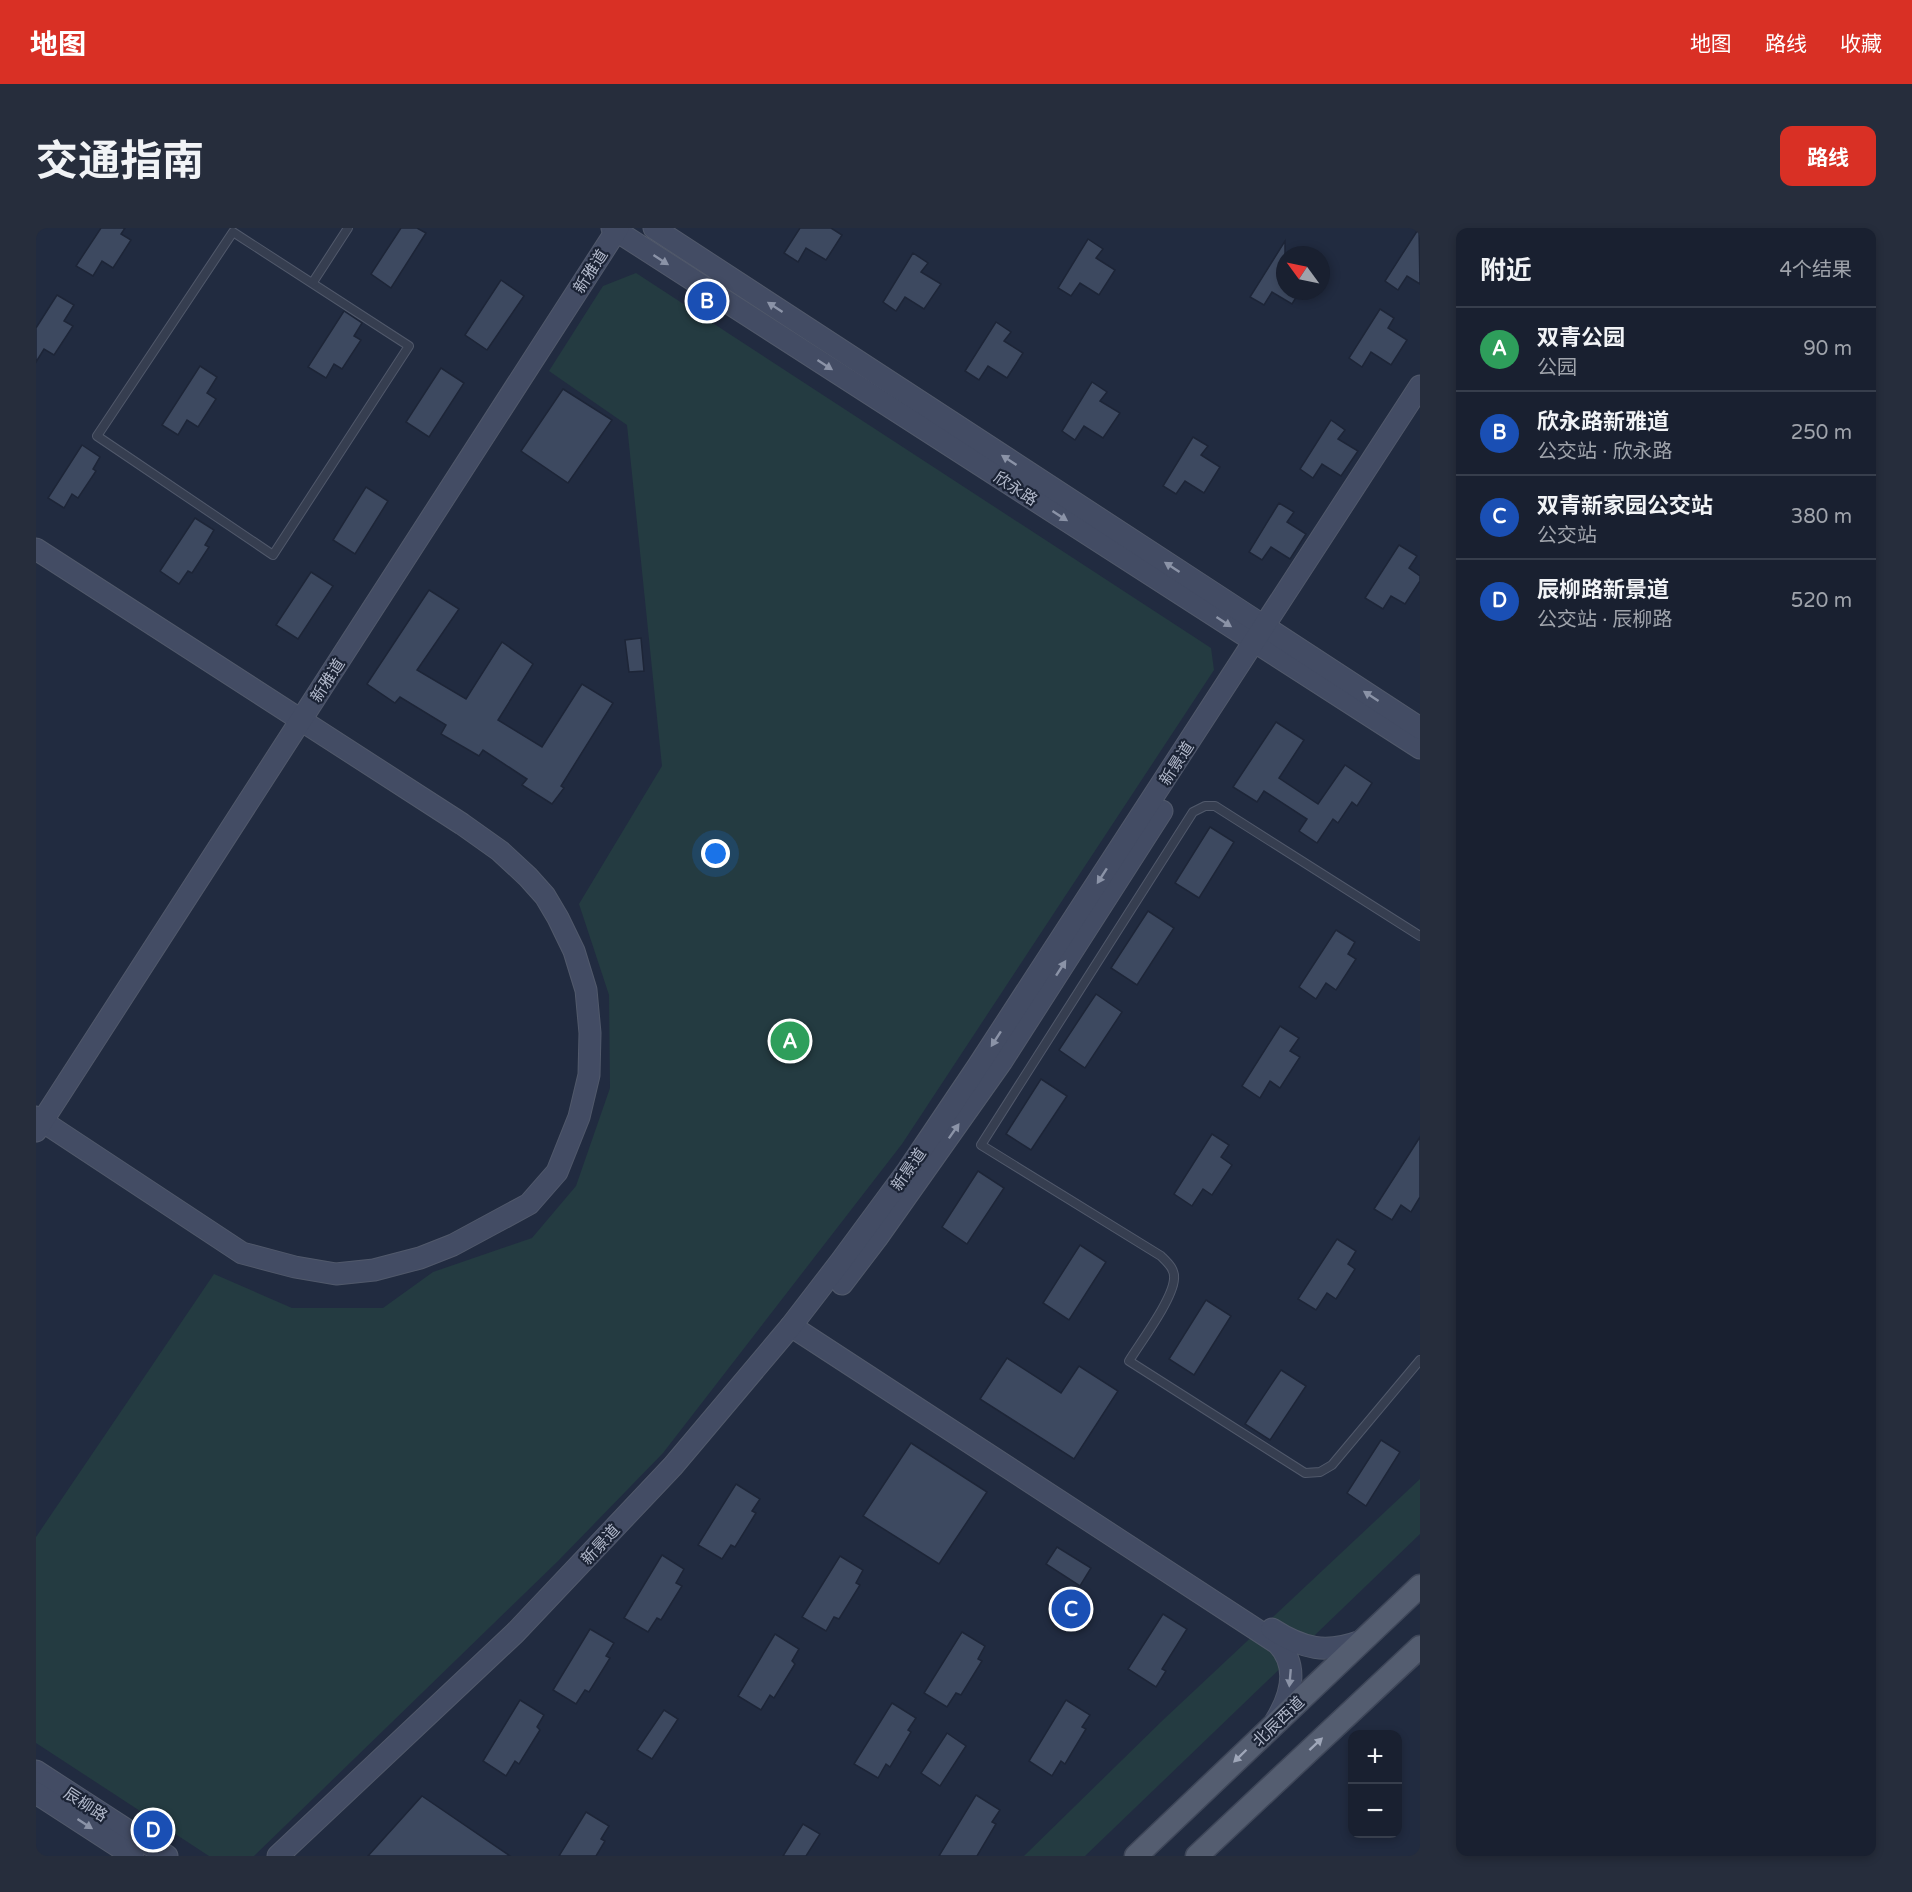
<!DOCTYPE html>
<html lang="zh">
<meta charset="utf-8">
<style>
body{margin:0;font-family:"Varela Round","Noto Sans SC",sans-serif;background:#262d3c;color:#f1f3f6}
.controls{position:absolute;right:18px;bottom:18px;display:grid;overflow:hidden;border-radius:12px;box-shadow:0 3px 9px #0003}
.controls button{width:54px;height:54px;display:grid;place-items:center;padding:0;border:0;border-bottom:2px solid #373e4c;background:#192030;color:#f1f3f6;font:30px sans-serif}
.compass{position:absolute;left:1240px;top:18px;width:54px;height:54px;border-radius:50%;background:#192030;box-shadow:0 3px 9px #0003;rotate:303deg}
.you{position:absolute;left:680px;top:626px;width:21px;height:21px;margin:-15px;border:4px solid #fff;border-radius:50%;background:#1a73e8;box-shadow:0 0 0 9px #1a73e833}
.badge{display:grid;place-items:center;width:39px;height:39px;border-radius:50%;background:#d93025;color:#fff;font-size:20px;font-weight:700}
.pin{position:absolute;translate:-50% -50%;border:3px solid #fff;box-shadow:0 2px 6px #0006}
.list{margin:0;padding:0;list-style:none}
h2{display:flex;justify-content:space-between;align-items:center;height:78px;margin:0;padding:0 24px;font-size:26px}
h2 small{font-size:20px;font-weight:400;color:#9fa3ab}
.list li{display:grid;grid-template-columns:39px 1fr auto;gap:18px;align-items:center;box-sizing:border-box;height:84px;padding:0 24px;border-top:2px solid #373e4c}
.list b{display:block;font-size:22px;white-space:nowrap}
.list p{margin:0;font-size:20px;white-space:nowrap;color:#9fa3ab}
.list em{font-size:20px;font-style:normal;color:#9fa3ab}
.map{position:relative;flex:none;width:1384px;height:1628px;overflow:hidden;border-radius:12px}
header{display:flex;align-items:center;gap:36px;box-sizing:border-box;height:84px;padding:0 30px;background:#d93025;color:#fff}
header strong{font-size:28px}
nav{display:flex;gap:33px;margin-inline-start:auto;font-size:21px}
.intro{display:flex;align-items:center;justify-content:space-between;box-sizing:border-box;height:144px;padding:0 36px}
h1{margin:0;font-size:42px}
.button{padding:15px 27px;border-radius:12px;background:#d93025;color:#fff;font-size:21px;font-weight:700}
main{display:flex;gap:36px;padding:0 36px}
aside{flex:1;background:#192030;border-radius:12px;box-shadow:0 3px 9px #0003}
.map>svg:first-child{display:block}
</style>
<header>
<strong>地图</strong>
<nav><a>地图</a><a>路线</a><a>收藏</a></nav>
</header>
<div class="intro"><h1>交通指南</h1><a class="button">路线</a></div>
<main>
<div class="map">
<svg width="1384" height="1628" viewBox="0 0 1384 1628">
<rect width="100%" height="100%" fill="#212b40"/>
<g fill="#243b41">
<polygon points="600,45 1175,420 1178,442 866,916 627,1225 522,1333 218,1628 173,1628 0,1515 0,1309 178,1046 256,1080 347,1080 397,1044 496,1010 540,958 574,860 573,767 543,676 626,538 591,197 513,143 567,58"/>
<polygon points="1384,1251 1384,1306 1049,1628 988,1628 1127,1492"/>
</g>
<g fill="#3d4960" stroke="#1d2537" stroke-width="1.5">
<polygon points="65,0 89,0 85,6 95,12 77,40 66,33 57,48 40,38"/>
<polygon points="365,0 381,0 390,5 355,60 335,46"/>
<polygon points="764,0 795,0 806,7 790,32 770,20 762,34 748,25"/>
<polygon points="1383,0 1384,56 1371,48 1362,62 1349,53"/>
<polygon points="1052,11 1067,21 1060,30 1079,42 1063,67 1044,55 1035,68 1022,60"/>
<polygon points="1249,13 1249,63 1264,63 1256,76 1236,64 1228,77 1214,69"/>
<polygon points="877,25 892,35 885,44 905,56 888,81 869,69 860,83 847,74"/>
<polygon points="465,52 488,68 451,122 429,107"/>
<polygon points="21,67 38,77 28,93 37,98 18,127 8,121 0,134 0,100"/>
<polygon points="1344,81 1358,90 1352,100 1371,112 1355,137 1335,124 1326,139 1313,130"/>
<polygon points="308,83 326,95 318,108 325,112 306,141 298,136 290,150 272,139"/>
<polygon points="960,94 975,104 968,113 987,125 971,150 952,138 943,152 929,143"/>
<polygon points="164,138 181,149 171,165 180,171 162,199 151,192 142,207 126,197"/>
<polygon points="405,140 428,155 393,209 370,194"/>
<polygon points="1056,154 1071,164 1064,173 1084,185 1067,210 1048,198 1039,212 1026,203"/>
<polygon points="527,161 576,192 532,255 485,223"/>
<polygon points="1295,192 1309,202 1302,211 1322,223 1305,248 1286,236 1277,250 1264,241"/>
<polygon points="1157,209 1172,218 1165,227 1184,239 1168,265 1149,253 1140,266 1127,258"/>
<polygon points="46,217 64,229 57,241 60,243 42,270 36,266 28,280 12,270"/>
<polygon points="330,259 352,273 319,326 297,312"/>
<polygon points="1243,275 1258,284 1251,294 1270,306 1254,331 1235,319 1226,332 1213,324"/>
<polygon points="159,290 178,302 169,317 173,319 156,345 152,343 143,356 124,343"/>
<polygon points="1363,317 1381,328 1373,340 1384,348 1384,353 1369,376 1355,368 1347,381 1329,370"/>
<polygon points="275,344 297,358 262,411 240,397"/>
<polygon points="393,362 423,381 381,442 430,471 466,414 497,436 462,492 506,519 546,456 577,475 525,558 528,560 516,576 486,557 491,551 447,522 443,528 405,506 410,497 364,469 359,475 331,456"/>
<polygon points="605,410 608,443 593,444 589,412"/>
<polygon points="1240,494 1268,512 1243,550 1282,576 1309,537 1336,555 1321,578 1316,574 1302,595 1297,591 1281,615 1263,603 1271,591 1228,563 1221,574 1197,559"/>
<polygon points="1174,599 1198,614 1163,670 1139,655"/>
<polygon points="1112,683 1138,700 1101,757 1075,740"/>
<polygon points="1300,702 1319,714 1312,726 1320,731 1300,762 1290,755 1280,771 1263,759"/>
<polygon points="1060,766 1086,784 1049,840 1023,822"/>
<polygon points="1244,798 1263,810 1254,823 1264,829 1244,860 1234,853 1224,870 1206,858"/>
<polygon points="1005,851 1031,868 995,922 970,906"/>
<polygon points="1176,906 1193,917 1185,929 1196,937 1176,967 1167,961 1156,978 1138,966"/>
<polygon points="1384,909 1384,969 1375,984 1365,977 1356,992 1338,981"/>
<polygon points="942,943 968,960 931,1016 906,999"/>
<polygon points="1301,1011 1320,1023 1312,1036 1319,1041 1300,1071 1291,1065 1280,1082 1262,1071"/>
<polygon points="1044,1017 1070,1034 1033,1092 1007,1075"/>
<polygon points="1170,1072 1195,1088 1158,1147 1133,1131"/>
<polygon points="971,1130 1025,1165 1043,1138 1082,1163 1038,1231 944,1171"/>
<polygon points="1245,1142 1270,1158 1234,1212 1209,1196"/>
<polygon points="1345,1212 1364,1224 1330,1278 1311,1265"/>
<polygon points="875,1215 951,1264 903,1336 827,1288"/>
<polygon points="700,1256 724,1271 716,1283 720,1285 699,1319 695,1317 686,1331 662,1317"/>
<polygon points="1021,1319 1055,1340 1044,1358 1010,1336"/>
<polygon points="626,1327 648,1341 640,1355 646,1358 625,1392 621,1390 612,1404 588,1390"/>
<polygon points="804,1328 827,1342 820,1355 824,1357 803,1391 798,1389 790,1403 766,1389"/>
<polygon points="1127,1386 1151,1401 1126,1441 1130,1443 1120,1459 1092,1441"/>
<polygon points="554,1401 578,1415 570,1428 574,1430 553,1464 549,1462 540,1476 517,1462"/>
<polygon points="926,1404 949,1418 942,1431 946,1433 925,1467 920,1465 911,1479 888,1465"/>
<polygon points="739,1406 763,1421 756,1433 759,1436 738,1470 734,1467 725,1482 702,1468"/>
<polygon points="484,1472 508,1487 501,1499 504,1502 483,1536 479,1533 470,1548 447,1533"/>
<polygon points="1030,1472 1054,1487 1046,1499 1050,1501 1029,1536 1025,1533 1016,1548 993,1533"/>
<polygon points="856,1475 880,1490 872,1502 875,1504 854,1539 850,1536 842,1550 818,1536"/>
<polygon points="628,1482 642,1491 616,1531 601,1522"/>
<polygon points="911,1505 930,1518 904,1558 885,1545"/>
<polygon points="940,1567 964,1582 956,1594 960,1596 941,1628 903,1628"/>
<polygon points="386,1568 474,1628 332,1628"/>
<polygon points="550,1584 573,1598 565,1611 569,1613 560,1628 523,1628"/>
<polygon points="767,1596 784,1606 770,1628 747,1628"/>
</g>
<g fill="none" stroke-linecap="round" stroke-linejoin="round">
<g stroke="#51596b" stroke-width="10">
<g id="lane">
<polygon points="197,4 373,118 237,327 61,208"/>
<polyline points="277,54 312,0"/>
<path d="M1384,708L1179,578H1169L1157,584L945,917L1125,1028C1132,1035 1139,1041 1138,1051C1137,1071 1104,1115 1093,1133L1269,1245L1284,1244L1296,1237L1384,1132"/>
</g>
</g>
<g stroke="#51596b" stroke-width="23">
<g id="secondary">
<polyline points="576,0 1384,520"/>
<polyline points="618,0 1384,500"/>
<polyline points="0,321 426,596 464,623 492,649 509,668 522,690 538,723 550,762 554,805 553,847 543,889 521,944 493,976 417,1017 384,1030 338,1042 300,1046 259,1039 206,1025 0,889"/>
<polyline points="0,903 582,0"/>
<polyline points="806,1056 841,1010 966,833 1126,583"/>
<path d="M755,1098L1241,1415C1264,1438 1255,1468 1239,1494"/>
<path d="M1236,1401C1267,1421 1290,1426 1325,1413"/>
<polyline points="0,1543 131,1628"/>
<polyline points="0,1565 97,1628"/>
<polyline points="242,1628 479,1405 637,1238 755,1098 805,1033 872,942 942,838 1384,158"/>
</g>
</g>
<g stroke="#3f4759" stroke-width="25">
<g id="primary">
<polyline points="1100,1628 1384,1358"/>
<polyline points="1161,1628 1384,1419"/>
</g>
</g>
<use href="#lane" stroke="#363e50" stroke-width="8"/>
<use href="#secondary" stroke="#434c64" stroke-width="21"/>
<use href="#primary" stroke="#545d70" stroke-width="22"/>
</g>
<defs><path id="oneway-solid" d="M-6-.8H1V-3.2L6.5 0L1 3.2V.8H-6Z" transform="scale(1.5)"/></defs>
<g fill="#8b93a7">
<use href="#oneway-solid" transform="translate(625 32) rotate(33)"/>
<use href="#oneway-solid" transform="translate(739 79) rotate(-147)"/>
<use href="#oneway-solid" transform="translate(789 137) rotate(33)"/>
<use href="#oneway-solid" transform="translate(973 232) rotate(-147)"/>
<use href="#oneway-solid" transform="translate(1024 288) rotate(33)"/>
<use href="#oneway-solid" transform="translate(1136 339) rotate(-147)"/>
<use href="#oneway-solid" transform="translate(1188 394) rotate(33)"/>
<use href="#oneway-solid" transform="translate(1335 468) rotate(-147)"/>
<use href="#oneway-solid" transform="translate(1066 648) rotate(123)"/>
<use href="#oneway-solid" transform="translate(1025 740) rotate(-57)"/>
<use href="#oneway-solid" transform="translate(960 811) rotate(123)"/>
<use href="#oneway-solid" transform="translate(918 903) rotate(-55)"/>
<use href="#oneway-solid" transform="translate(1254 1450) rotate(95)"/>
<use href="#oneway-solid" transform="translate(49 1596) rotate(33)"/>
</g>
<g fill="#9fa7b9">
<use href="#oneway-solid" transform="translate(1280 1516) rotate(-43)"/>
<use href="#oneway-solid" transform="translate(1204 1528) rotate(136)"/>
</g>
<g text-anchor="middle" stroke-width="4.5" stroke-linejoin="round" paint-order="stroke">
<g font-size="16" fill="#b2b9cb" stroke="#1b2335">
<text transform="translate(554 43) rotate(-57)" y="6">新雅道</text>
<text transform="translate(980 260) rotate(33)" y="6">欣永路</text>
<text transform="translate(291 452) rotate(-57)" y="6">新雅道</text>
<text transform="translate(1140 535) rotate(-57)" y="6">新景道</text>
<text transform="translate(872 941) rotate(-55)" y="6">新景道</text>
<text transform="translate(564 1316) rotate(-47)" y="6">新景道</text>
<text transform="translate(1242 1493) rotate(-44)" y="6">北辰西道</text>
<text transform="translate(50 1576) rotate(33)" y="6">辰柳路</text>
</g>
</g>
</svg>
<div class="controls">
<button>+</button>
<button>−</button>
</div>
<svg class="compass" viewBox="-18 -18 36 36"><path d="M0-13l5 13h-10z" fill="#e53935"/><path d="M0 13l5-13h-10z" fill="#9fa3ab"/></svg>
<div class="you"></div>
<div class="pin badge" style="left:754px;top:813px;background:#2e9e5b">A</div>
<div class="pin badge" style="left:671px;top:73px;background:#1a4fb4">B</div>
<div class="pin badge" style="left:1035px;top:1381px;background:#1a4fb4">C</div>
<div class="pin badge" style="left:117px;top:1602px;background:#1a4fb4">D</div>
</div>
<aside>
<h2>附近<small>4个结果</small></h2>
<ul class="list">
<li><span class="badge" style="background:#2e9e5b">A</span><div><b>双青公园</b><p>公园</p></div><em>90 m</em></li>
<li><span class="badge" style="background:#1a4fb4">B</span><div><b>欣永路新雅道</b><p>公交站 · 欣永路</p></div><em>250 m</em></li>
<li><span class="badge" style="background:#1a4fb4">C</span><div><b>双青新家园公交站</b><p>公交站</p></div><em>380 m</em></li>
<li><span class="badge" style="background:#1a4fb4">D</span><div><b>辰柳路新景道</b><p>公交站 · 辰柳路</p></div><em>520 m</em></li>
</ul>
</aside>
</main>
